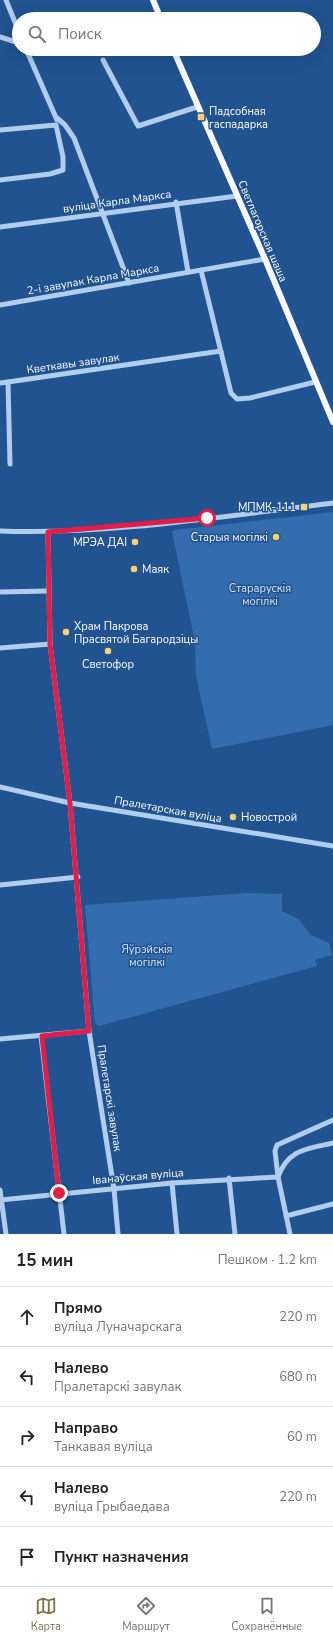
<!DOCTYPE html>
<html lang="ru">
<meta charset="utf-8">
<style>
body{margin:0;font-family:"Nunito Sans",sans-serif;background:#f2f2f2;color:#222}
.stop{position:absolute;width:12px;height:12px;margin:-9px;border:3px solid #e11d48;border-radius:50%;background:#fff}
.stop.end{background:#e11d48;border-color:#fff;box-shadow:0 1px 4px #0008}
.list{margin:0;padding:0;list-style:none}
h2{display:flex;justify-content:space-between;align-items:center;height:52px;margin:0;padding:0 16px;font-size:17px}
h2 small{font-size:13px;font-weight:400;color:#767676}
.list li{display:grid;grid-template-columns:26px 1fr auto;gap:12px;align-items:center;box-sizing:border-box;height:60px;padding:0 16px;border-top:1px solid #e0e0e0}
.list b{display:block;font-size:15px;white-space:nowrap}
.list p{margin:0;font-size:13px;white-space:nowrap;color:#767676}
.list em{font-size:13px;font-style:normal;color:#767676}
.icon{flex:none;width:22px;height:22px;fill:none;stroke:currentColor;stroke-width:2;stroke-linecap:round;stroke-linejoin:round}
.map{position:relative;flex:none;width:333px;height:1234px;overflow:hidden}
.search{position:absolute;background:#fff;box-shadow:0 4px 16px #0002;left:12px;right:12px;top:12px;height:44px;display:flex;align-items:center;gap:10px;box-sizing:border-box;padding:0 14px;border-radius:22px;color:#767676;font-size:15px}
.sheet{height:352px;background:#fff}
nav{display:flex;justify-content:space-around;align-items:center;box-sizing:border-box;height:56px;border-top:1px solid #e0e0e0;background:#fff;font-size:11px;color:#767676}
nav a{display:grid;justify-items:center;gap:2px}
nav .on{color:#837146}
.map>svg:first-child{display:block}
</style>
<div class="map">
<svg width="333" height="1234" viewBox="0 0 333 1234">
<rect width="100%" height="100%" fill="#215390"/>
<g fill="#346dae">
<polygon points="333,512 333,725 212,749 196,676 195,642 172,532 175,530"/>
<polygon points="246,893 282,894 282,911 298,919 311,935 329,943 332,955 315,960 317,966 99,1026 95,1023 85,905"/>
</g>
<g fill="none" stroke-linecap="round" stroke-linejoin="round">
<g stroke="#b1cded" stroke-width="5">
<polyline points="6,0 19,32"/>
<polyline points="0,37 19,43"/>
<polyline points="26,49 57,120"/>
<polyline points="103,60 138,126 197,107"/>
<polyline points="57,118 65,125 74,138 129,283"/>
<polyline points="0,130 56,125 63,157 63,170 50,174 0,180"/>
<polyline points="176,202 188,272"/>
<polyline points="0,227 237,196"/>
<polyline points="201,270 231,393 237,399 250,398 315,382"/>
<polyline points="0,305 265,259"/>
<polyline points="0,383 8,382"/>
<polyline points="10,464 8,382 221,351"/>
<path d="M0,531C111,535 223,516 333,503"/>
<polyline points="48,532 50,644 70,803 89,1031 114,1189 118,1234"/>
<polyline points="0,592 48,591"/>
<polyline points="0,648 50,644"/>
<polyline points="0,787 70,803 333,846"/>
<polyline points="0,885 78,877"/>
<polyline points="41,1036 64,1234"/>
<polyline points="0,1039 89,1031"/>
<polyline points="229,1178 235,1234"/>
<polyline points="172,1183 177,1234"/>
<polyline points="0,1190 6,1234"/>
<polyline points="0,1200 172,1183 278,1177 275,1151 277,1145 333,1120"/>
<polyline points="286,1216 333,1204"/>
<path d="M290,1234L278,1177C288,1149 307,1149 333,1143"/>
</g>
<g stroke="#f8faff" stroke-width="6">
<polyline points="153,0 161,19"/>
<polyline points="173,49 265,259 333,422"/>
</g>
</g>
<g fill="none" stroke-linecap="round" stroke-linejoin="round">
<polyline stroke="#e11d48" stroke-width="5" points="59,1193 42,1036 89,1031 70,803 50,644 48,532 207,518"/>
</g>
<g fill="#f9d173" stroke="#215390" stroke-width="1.5">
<rect x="197" y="113" width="8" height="8" rx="2"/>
<rect x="300" y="503" width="8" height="8" rx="2"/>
<circle cx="276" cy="537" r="4"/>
<circle cx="135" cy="542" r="4"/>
<circle cx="134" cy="569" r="4"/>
<circle cx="66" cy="632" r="4"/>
<circle cx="108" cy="651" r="4"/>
<circle cx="233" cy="817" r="4"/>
</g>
<g text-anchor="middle" stroke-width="3" stroke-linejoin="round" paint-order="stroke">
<g font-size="11" fill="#fff" stroke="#215390" text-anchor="start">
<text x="209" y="115">Падсобная<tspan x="209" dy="13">гаспадарка</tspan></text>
<text x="296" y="511" text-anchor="end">МПМК-111</text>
<text x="268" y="541" text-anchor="end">Старыя могілкі</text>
<text x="127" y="546" text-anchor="end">МРЭА ДАІ</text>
<text x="142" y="573">Маяк</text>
<text x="74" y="630">Храм Пакрова<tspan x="74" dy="13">Прасвятой Багародзіцы</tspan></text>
<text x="108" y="668" text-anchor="middle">Светофор</text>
<text x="241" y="821">Новострой</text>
</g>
<g font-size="11" fill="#fff" stroke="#215390">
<text transform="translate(117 201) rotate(-8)" y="4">вуліца Карла Маркса</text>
<text transform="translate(263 231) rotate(67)" y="4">Светлагорская шаша</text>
<text transform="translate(93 279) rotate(-10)" y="4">2-і завулак Карла Маркса</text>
<text transform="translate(73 363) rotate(-8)" y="4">Кветкавы завулак</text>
<text transform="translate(168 809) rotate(10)" y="4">Пралетарская вуліца</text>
<text transform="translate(110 1098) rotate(81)" y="4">Пралетарскі завулак</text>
<text transform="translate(138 1176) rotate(-5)" y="4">Іванаўская вуліца</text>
</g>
<g font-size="11" fill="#d7e7f9" stroke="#215390">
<text x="260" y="592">Старарускія<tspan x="260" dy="13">могілкі</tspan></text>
<text x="147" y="953">Яўрэйскія<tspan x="147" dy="13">могілкі</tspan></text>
</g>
</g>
</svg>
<div class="stop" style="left:207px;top:518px"></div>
<div class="stop end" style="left:59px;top:1193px"></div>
<div class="search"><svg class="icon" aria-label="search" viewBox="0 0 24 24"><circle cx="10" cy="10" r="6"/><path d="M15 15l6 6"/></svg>Поиск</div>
</div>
<section class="sheet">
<h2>15 мин<small>Пешком · 1.2 km</small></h2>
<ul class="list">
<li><svg class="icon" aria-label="ahead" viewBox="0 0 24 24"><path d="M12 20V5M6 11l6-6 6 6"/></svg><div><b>Прямо</b><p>вуліца Луначарскага</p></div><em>220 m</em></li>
<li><svg class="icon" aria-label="left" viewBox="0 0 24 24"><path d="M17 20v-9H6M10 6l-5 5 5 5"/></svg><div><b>Налево</b><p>Пралетарскі завулак</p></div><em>680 m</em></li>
<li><svg class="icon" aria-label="right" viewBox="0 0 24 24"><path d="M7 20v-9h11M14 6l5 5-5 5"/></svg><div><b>Направо</b><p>Танкавая вуліца</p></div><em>60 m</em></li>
<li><svg class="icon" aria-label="left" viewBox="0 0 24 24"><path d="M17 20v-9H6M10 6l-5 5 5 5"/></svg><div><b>Налево</b><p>вуліца Грыбаедава</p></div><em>220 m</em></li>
<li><svg class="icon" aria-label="arrive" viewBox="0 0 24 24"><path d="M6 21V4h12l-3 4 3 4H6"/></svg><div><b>Пункт назначения</b></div></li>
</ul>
</section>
<nav>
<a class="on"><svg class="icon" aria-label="map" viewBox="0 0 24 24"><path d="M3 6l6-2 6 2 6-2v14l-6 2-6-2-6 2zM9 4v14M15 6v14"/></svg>Карта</a>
<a><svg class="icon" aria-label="directions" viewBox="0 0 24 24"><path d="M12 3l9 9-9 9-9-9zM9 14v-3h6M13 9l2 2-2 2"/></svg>Маршрут</a>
<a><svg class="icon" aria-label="saved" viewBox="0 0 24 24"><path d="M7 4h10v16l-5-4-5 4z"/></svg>Сохранённые</a>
</nav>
